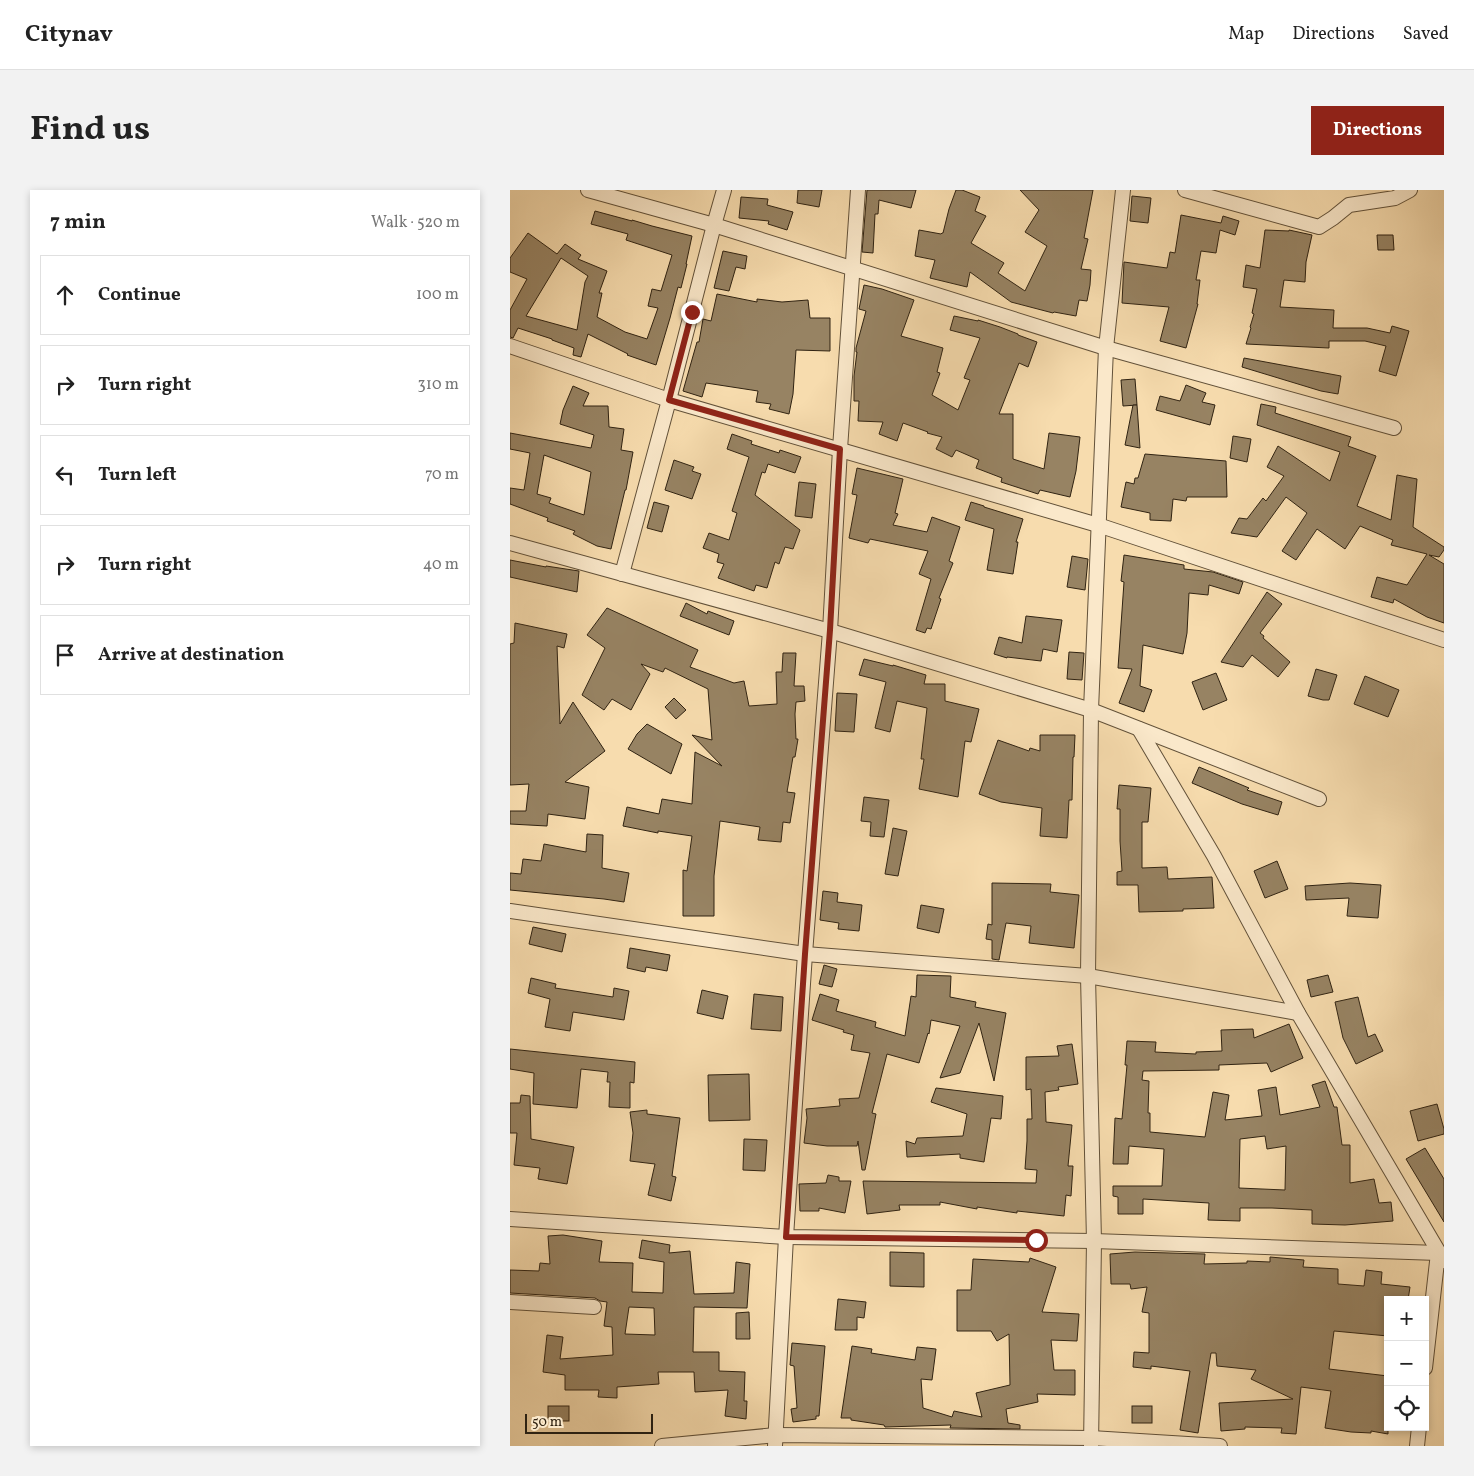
<!DOCTYPE html>
<meta charset="utf-8">
<style>
body{margin:0;font-family:Vollkorn,serif;background:#f2f2f2;color:#222}
.controls{position:absolute;right:15px;bottom:15px;display:grid;overflow:hidden;border-radius:0px;box-shadow:0 2px 8px #0003}
.controls button{width:45px;height:45px;display:grid;place-items:center;padding:0;border:0;border-bottom:1px solid #e0e0e0;background:#fff;color:#222;font:25px sans-serif}
.scale{position:absolute;left:15px;bottom:12px;width:128px;box-sizing:border-box;padding-left:5px;border:2px solid #302312;border-top:0;font-size:14px;line-height:18px;white-space:nowrap;color:#302312;-webkit-text-stroke:4px #fae8ca;paint-order:stroke}
.stop{position:absolute;width:15px;height:15px;margin:-11px;border:4px solid #8f2418;border-radius:50%;background:#fff}
.stop.end{background:#8f2418;border-color:#fff;box-shadow:0 1px 5px #0008}
.list{margin:0;padding:0;list-style:none}
h2{display:flex;justify-content:space-between;align-items:center;height:65px;margin:0;padding:0 20px;font-size:21px}
h2 small{font-size:16px;font-weight:400;color:#767676}
.list li{display:grid;grid-template-columns:32px 1fr auto;gap:15px;align-items:center;box-sizing:border-box;height:80px;margin:0 10px 10px;padding:0 10px;border:1px solid #e0e0e0;border-radius:0px}
.list b{display:block;font-size:19px;white-space:nowrap}
.list em{font-size:16px;font-style:normal;color:#767676}
.icon{flex:none;width:28px;height:28px;fill:none;stroke:currentColor;stroke-width:2;stroke-linecap:round;stroke-linejoin:round}
.map{position:relative;flex:none;width:934px;height:1256px;overflow:hidden;border-radius:0px}
header{display:flex;align-items:center;gap:30px;box-sizing:border-box;height:70px;padding:0 25px;background:#fff;border-bottom:1px solid #e0e0e0}
header strong{font-size:24px}
nav{display:flex;gap:28px;margin-inline-start:auto;font-size:18px}
.intro{display:flex;align-items:center;justify-content:space-between;box-sizing:border-box;height:120px;padding:0 30px}
h1{margin:0;font-size:35px}
.button{padding:12px 22px;border-radius:0px;background:#8f2418;color:#fff;font-size:18px;font-weight:700}
main{display:flex;gap:30px;padding:0 30px}
aside{flex:1;background:#fff;border-radius:0px;box-shadow:0 2px 8px #0003}
.map>svg:first-child{display:block}
</style>
<header>
<strong>Citynav</strong>
<nav><a>Map</a><a>Directions</a><a>Saved</a></nav>
</header>
<div class="intro"><h1>Find us</h1><a class="button">Directions</a></div>
<main>
<aside>
<h2>7 min<small>Walk · 520 m</small></h2>
<ul class="list">
<li><svg class="icon" aria-label="ahead" viewBox="0 0 24 24"><path d="M12 20V5M6 11l6-6 6 6"/></svg><div><b>Continue</b></div><em>100 m</em></li>
<li><svg class="icon" aria-label="right" viewBox="0 0 24 24"><path d="M7 20v-9h11M14 6l5 5-5 5"/></svg><div><b>Turn right</b></div><em>310 m</em></li>
<li><svg class="icon" aria-label="left" viewBox="0 0 24 24"><path d="M17 20v-9H6M10 6l-5 5 5 5"/></svg><div><b>Turn left</b></div><em>70 m</em></li>
<li><svg class="icon" aria-label="right" viewBox="0 0 24 24"><path d="M7 20v-9h11M14 6l5 5-5 5"/></svg><div><b>Turn right</b></div><em>40 m</em></li>
<li><svg class="icon" aria-label="arrive" viewBox="0 0 24 24"><path d="M6 21V4h12l-3 4 3 4H6"/></svg><div><b>Arrive at destination</b></div></li>
</ul>
</aside>
<div class="map">
<svg width="934" height="1256" viewBox="0 0 934 1256">
<rect width="100%" height="100%" fill="#f7dcae"/>
<filter id="stains"><feTurbulence type="fractalNoise" baseFrequency=".004" numOctaves="4"/><feColorMatrix values="0 0 0 0 .2 0 0 0 0 .09 0 0 0 0 .02 0 0 0 .5 -.17"/></filter>
<radialGradient id="worn" r=".72"><stop offset=".6" stop-color="#630" stop-opacity="0"/><stop offset="1" stop-color="#630" stop-opacity=".3"/></radialGradient>
<g fill="#978363" stroke="#302312" fill-rule="evenodd">
<polygon points="288,0 312,0 309,17 287,13"/>
<polygon points="357,0 406,0 401,18 369,10 368,24 365,24 363,63 352,62"/>
<polygon points="446,0 452,0 470,7 465,21 476,26 461,53 494,73 488,83 515,101 537,56 515,42 529,20 510,0 583,0 574,48 578,49 571,79 581,80 580,95 577,111 569,110 566,126 544,122 543,123 501,112 460,82 457,97 420,88 425,70 405,66 409,40 431,44 432,43 433,43 439,19"/>
<polygon points="622,6 641,8 638,33 620,31"/>
<polygon points="231,7 258,9 257,15 283,22 277,40 258,34 259,31 229,28"/>
<path d="M85,21L122,31V30L142,36L182,46L176,74H177L171,98L168,97L160,128L146,175L117,165L118,164L78,144L71,167L63,165L64,158L42,150V149L8,138L3,148L0,147V120L17,89L0,82V68L18,43L47,64L55,54L71,65L68,69L97,81L89,103H92L87,127L115,142L137,149L148,118L138,116L142,99L151,101L162,65L116,50L118,44L81,34ZM51,68L78,86L75,92L67,140L16,126Z"/>
<polygon points="671,25 711,33 713,26 729,31 725,45 710,40 706,63 691,61 686,90 690,90 687,114 688,114 676,158 650,151 659,117 612,113 614,72 657,78 660,62 665,63"/>
<polygon points="755,40 779,41 779,40 802,45 796,72 795,92 774,90 770,117 824,120 823,138 857,138 880,143 882,136 899,141 886,186 869,181 876,156 855,151 819,151 819,158 736,154 741,138 740,137 744,124 742,123 747,99 733,97 736,75 750,78"/>
<polygon points="867,45 883,45 884,60 868,60"/>
<polygon points="213,61 237,66 235,79 226,77 219,101 204,98"/>
<polygon points="354,95 372,99 404,110 391,146 433,158 427,182 430,183 422,205 448,220 460,190 454,188 470,148 440,140 444,126 468,131 468,130 490,137 508,144 508,145 527,152 518,177 509,173 489,224 503,224 503,269 534,279 539,243 570,247 566,281 560,307 530,300 528,304 491,292 492,288 466,278 469,270 446,260 442,267 426,259 432,247 417,243 418,242 393,233 387,251 369,244 373,232 348,231 349,211 344,211 344,186 347,162 346,162 346,158 356,121 349,119"/>
<polygon points="207,104 247,112 247,109 272,112 298,110 300,128 320,128 320,161 286,160 283,204 279,224 259,219 261,214 246,212 248,201 196,193 192,207 173,201 187,152 189,152 193,129 201,131"/>
<polygon points="734,168 831,186 828,204 811,201 732,177"/>
<polygon points="625,189 627,215 613,216 611,190"/>
<polygon points="676,195 696,203 692,212 705,215 700,235 646,220 650,206 670,211"/>
<path d="M63,196L79,203L73,216H98L99,237L114,239L111,260L123,262L116,300H115L101,359L87,356L63,344L65,341L37,331L38,328L0,314V298L14,300L20,263L0,259V243L81,258L84,245L50,234L53,220ZM34,265L81,282L74,325L39,313L41,308L27,304Z"/>
<polygon points="751,214 766,217 765,223 841,247 838,256 866,266 847,316 881,330 887,285 907,289 903,337 934,357 934,360 929,367 919,365 934,374 934,433 917,427 884,409 883,413 861,407 867,387 897,395 917,364 881,355 883,350 850,336 835,359 807,339 786,370 772,361 797,323 776,307 747,347 721,343 729,328 737,329 753,308 756,311 774,286 757,277 768,256 820,291 830,262 747,235"/>
<polygon points="623,215 627,215 630,258 615,255"/>
<polygon points="222,244 242,251 241,254 269,263 270,260 291,267 285,283 258,274 255,283 252,282 245,305 290,340 283,359 275,357 269,374 265,372 257,398 246,395 244,401 208,388 214,374 207,372 209,364 193,358 199,343 219,350 227,323 222,321 239,267 217,259"/>
<polygon points="723,246 741,249 737,272 720,268"/>
<polygon points="635,264 716,271 717,307 677,307 676,311 663,309 661,331 640,330 640,323 611,317 616,292 624,294 625,288 628,288"/>
<polygon points="164,270 184,277 182,281 191,284 182,309 155,300"/>
<polygon points="347,278 393,289 385,323 388,324 383,335 417,342 422,327 450,337 439,371 443,373 429,408 431,409 421,439 417,438 415,443 406,440 421,389 409,384 418,361 360,349 358,353 339,348 347,305 342,304"/>
<polygon points="289,292 306,294 302,328 285,326"/>
<polygon points="144,312 159,316 152,342 137,338"/>
<polygon points="461,312 474,316 474,317 513,329 506,352 508,352 503,384 477,380 484,339 455,330"/>
<polygon points="614,365 674,375 674,379 703,382 733,392 729,404 699,395 698,405 679,403 677,443 673,464 633,455 630,496 642,500 634,522 609,513 622,479 608,478 614,392 611,391"/>
<polygon points="562,366 578,369 575,400 557,397"/>
<polygon points="0,370 36,377 36,376 69,381 67,402 0,387"/>
<polygon points="757,402 772,414 750,443 754,446 753,448 780,472 768,487 742,465 733,477 711,472"/>
<polygon points="176,413 197,424 198,421 224,431 219,445 170,426"/>
<polygon points="97,418 188,460 180,477 224,493 234,491 239,516 267,514 266,482 272,482 273,463 286,463 284,496 294,496 295,511 286,512 285,524 286,549 288,549 285,567 283,567 277,602 285,603 280,633 273,632 271,652 248,650 250,637 210,631 204,686 204,726 173,726 173,680 177,681 182,646 148,641 148,643 113,636 117,617 149,624 152,609 182,614 185,562 212,576 182,545 202,550 198,499 155,478 153,482 131,474 140,484 121,520 102,509 94,520 72,505 95,458 77,445"/>
<polygon points="516,426 552,430 547,462 533,459 531,471 497,467 497,468 484,464 489,447 512,453"/>
<polygon points="5,433 57,444 54,458 47,456 50,534 63,512 95,561 55,592 79,597 75,629 38,624 37,636 0,634 0,621 16,621 19,594 0,595 0,454 4,453"/>
<polygon points="559,462 574,463 572,490 557,489"/>
<polygon points="354,469 383,476 383,475 416,485 414,494 435,494 435,511 469,519 461,552 455,551 448,607 409,599 414,569 411,569 417,518 387,511 380,542 365,538 376,492 349,485"/>
<polygon points="806,479 827,485 819,510 813,510 798,506"/>
<polygon points="706,483 717,510 693,520 682,492"/>
<polygon points="855,486 889,500 878,527 844,514"/>
<polygon points="327,503 347,504 344,542 325,541"/>
<polygon points="164,508 176,520 166,529 155,517"/>
<polygon points="137,534 172,554 161,584 118,559 127,544"/>
<polygon points="530,545 565,545 564,567 563,567 562,610 559,610 557,648 530,646 532,618 491,612 469,604 488,550 519,561 520,558 530,561"/>
<polygon points="689,577 739,598 737,600 772,612 768,625 732,614 682,593"/>
<polygon points="609,595 641,598 638,632 632,632 632,678 657,677 658,689 702,687 704,718 673,719 673,721 629,722 628,695 607,695 607,682 612,681 610,651 610,619 607,619"/>
<polygon points="354,607 379,610 374,647 360,646 361,632 351,631"/>
<polygon points="383,638 397,641 388,686 375,684"/>
<polygon points="77,644 93,645 92,678 119,683 114,712 94,709 0,700 0,683 11,684 13,669 31,671 34,654 76,662"/>
<polygon points="767,671 778,699 755,708 744,681"/>
<polygon points="482,693 541,694 540,702 569,705 564,758 519,753 521,736 496,733 489,770 482,769 482,750 476,749 478,734 482,735"/>
<polygon points="840,693 871,695 868,728 837,726 839,708 796,710 795,696"/>
<polygon points="313,701 328,703 327,712 352,715 349,741 328,739 329,733 310,730"/>
<polygon points="411,715 434,719 429,743 407,738"/>
<polygon points="23,737 56,744 52,762 19,754"/>
<polygon points="120,758 160,765 157,781 136,777 135,782 117,778"/>
<polygon points="314,775 327,779 322,797 309,794"/>
<polygon points="407,785 441,786 440,807 466,812 465,817 496,823 484,891 469,833 450,883 430,888 450,836 421,830 419,844 418,843 409,873 377,864 362,923 366,924 355,980 352,980 348,951 347,956 317,956 294,953 297,928 296,919 330,916 329,909 349,908 360,863 341,860 344,845 333,842 334,840 302,830 310,804 329,810 326,821 366,832 365,837 395,846 401,806 406,807"/>
<polygon points="818,785 823,802 801,807 797,790"/>
<polygon points="21,788 46,794 45,798 103,807 104,798 119,801 114,830 63,822 60,841 35,837 40,809 18,803"/>
<polygon points="192,800 218,806 213,829 187,823"/>
<polygon points="244,804 273,807 271,841 241,839"/>
<polygon points="848,807 858,847 865,844 873,861 846,874 833,848 825,812"/>
<path d="M779,834L793,868L761,882L757,873L709,875V880L633,881L632,890L639,891L638,923H640V942L695,947L703,902L719,905L715,930L752,926L748,900L766,897L770,925L810,917L802,895L815,891L824,917H827L832,955H840V993L864,989L869,1013L881,1012L883,1031L835,1035L802,1034V1020L762,1018H730V1031L698,1030L699,1013L633,1009V1024H608V1007L603,1006V996H652L654,959L619,956L618,974H603L605,928L612,929L617,875H615L617,851L646,852L645,862L686,864V862L712,861L711,840L743,839L744,848ZM755,946L757,959L776,956L775,1000L729,998L730,949Z"/>
<polygon points="562,854 568,894 548,897 549,900 535,902 536,932 562,935 558,976 563,976 561,1006 556,1005 554,1026 507,1021 507,1023 467,1017 467,1019 430,1012 430,1015 389,1015 390,1020 357,1024 353,991 526,993 527,980 515,979 517,951 517,929 522,929 521,899 516,900 516,867 549,866 547,856"/>
<polygon points="0,859 125,872 124,893 120,892 120,918 99,917 100,892 97,892 98,882 71,879 67,918 23,914 24,883 0,879"/>
<polygon points="239,884 240,930 199,931 198,885"/>
<polygon points="426,898 493,906 491,929 481,928 474,972 450,968 450,964 397,967 396,951 405,954 407,948 453,946 457,924 421,912"/>
<polygon points="11,905 20,906 21,949 64,957 57,994 28,989 30,978 4,975 7,943 0,943 0,913 10,913"/>
<polygon points="927,914 934,939 934,944 908,951 900,921"/>
<polygon points="137,920 137,924 170,928 162,986 166,987 161,1011 138,1005 145,974 120,971 123,943 120,922"/>
<polygon points="234,949 257,950 255,981 233,980"/>
<polygon points="915,958 934,989 934,1032 896,969"/>
<polygon points="318,985 329,987 329,991 341,991 335,1023 309,1018 309,1021 290,1021 289,994 316,993"/>
<path d="M53,1045L92,1051L89,1072L123,1073L122,1102L153,1103L154,1072L129,1068L132,1050L160,1055L159,1063L180,1061L184,1104L224,1103L226,1072L240,1074L237,1118L184,1117L183,1162H209V1181L235,1182L234,1211H237L236,1229L215,1226L218,1200L185,1202L184,1182H148L149,1194L107,1197V1208L88,1207L89,1200H55V1185L33,1182L37,1145L53,1147L50,1169L103,1165L102,1137L94,1136L97,1112L90,1111L85,1108L0,1103V1080L29,1081L30,1073L40,1074L38,1046ZM119,1117L144,1118L145,1145L115,1144Z"/>
<polygon points="380,1062 414,1063 414,1097 380,1096"/>
<polygon points="625,1062 695,1064 694,1074 737,1073 737,1071 760,1072 760,1067 794,1070 793,1077 828,1079 828,1094 854,1096 856,1080 872,1082 871,1094 900,1097 898,1110 878,1110 878,1146 824,1141 819,1179 878,1186 878,1244 861,1241 861,1243 841,1242 815,1238 821,1201 791,1197 786,1244 771,1243 772,1238 735,1237 735,1239 711,1241 709,1213 783,1209 741,1189 746,1180 707,1176 706,1163 701,1163 688,1243 670,1240 680,1181 641,1176 641,1179 623,1177 624,1162 639,1163 639,1123 632,1122 637,1097 621,1099 620,1094 601,1094 600,1064"/>
<polygon points="520,1068 546,1077 532,1122 569,1124 567,1151 541,1150 544,1180 565,1180 565,1205 527,1204 528,1212 496,1219 498,1233 510,1235 510,1239 440,1238 441,1235 375,1237 374,1235 341,1230 341,1228 331,1228 342,1156 362,1159 361,1163 405,1170 407,1157 426,1159 422,1190 411,1189 413,1218 442,1227 444,1221 472,1227 466,1203 500,1195 499,1144 487,1151 481,1141 447,1141 447,1100 461,1100 463,1069 519,1072"/>
<polygon points="328,1109 356,1112 354,1128 347,1127 347,1140 325,1140"/>
<polygon points="239,1122 240,1149 226,1149 226,1123"/>
<polygon points="282,1153 315,1156 309,1226 306,1226 306,1229 283,1232 281,1219 287,1218 284,1176 280,1175"/>
<rect x="38" y="1216" width="21" height="15"/>
<rect x="622" y="1216" width="20" height="17"/>
</g>
<g fill="none" stroke-linecap="round" stroke-linejoin="round">
<g stroke="#625139" stroke-width="16">
<g id="minor">
<polyline points="78,0 204,35 596,158 884,238"/>
<polyline points="675,0 809,37 823,28 839,15 885,8 900,0"/>
<polyline points="0,156 159,210 588,335 934,450"/>
<polyline points="0,353 320,441 581,520 809,609"/>
<polyline points="112,384 159,210 204,35 214,0"/>
<polyline points="629,539 704,666 788,823 934,1071"/>
<polyline points="0,721 295,764 578,786 788,823"/>
<polyline points="0,1029 276,1047 584,1051 928,1063"/>
<polyline points="0,1112 84,1117"/>
<polyline points="915,1178 928,1063"/>
<polyline points="152,1256 266,1245 581,1248 710,1256"/>
<polyline points="265,1256 276,1047 295,764 320,441 330,259 348,0"/>
<polyline points="581,1256 584,1051 578,786 581,520 596,158 613,0"/>
<polyline points="907,1256 909,1237"/>
</g>
</g>
<use href="#minor" stroke="#fae8ca" stroke-width="14"/>
</g>
<g fill="none" stroke-linecap="round" stroke-linejoin="round">
<polyline stroke="#8f2418" stroke-width="6" points="182,122 159,210 330,259 320,440 295,764 276,1047 526,1050"/>
</g>
<rect width="100%" height="100%" filter="url(#stains)"/>
<rect width="100%" height="100%" fill="url(#worn)"/>
</svg>
<div class="controls">
<button>+</button>
<button>−</button>
<button><svg class="icon" aria-label="locate" viewBox="0 0 24 24"><circle cx="12" cy="12" r="6"/><path d="M12 2v4M12 18v4M2 12h4M18 12h4"/></svg></button>
</div>
<div class="scale">50 m</div>
<div class="stop" style="left:526px;top:1050px"></div>
<div class="stop end" style="left:182px;top:122px"></div>
</div>
</main>
